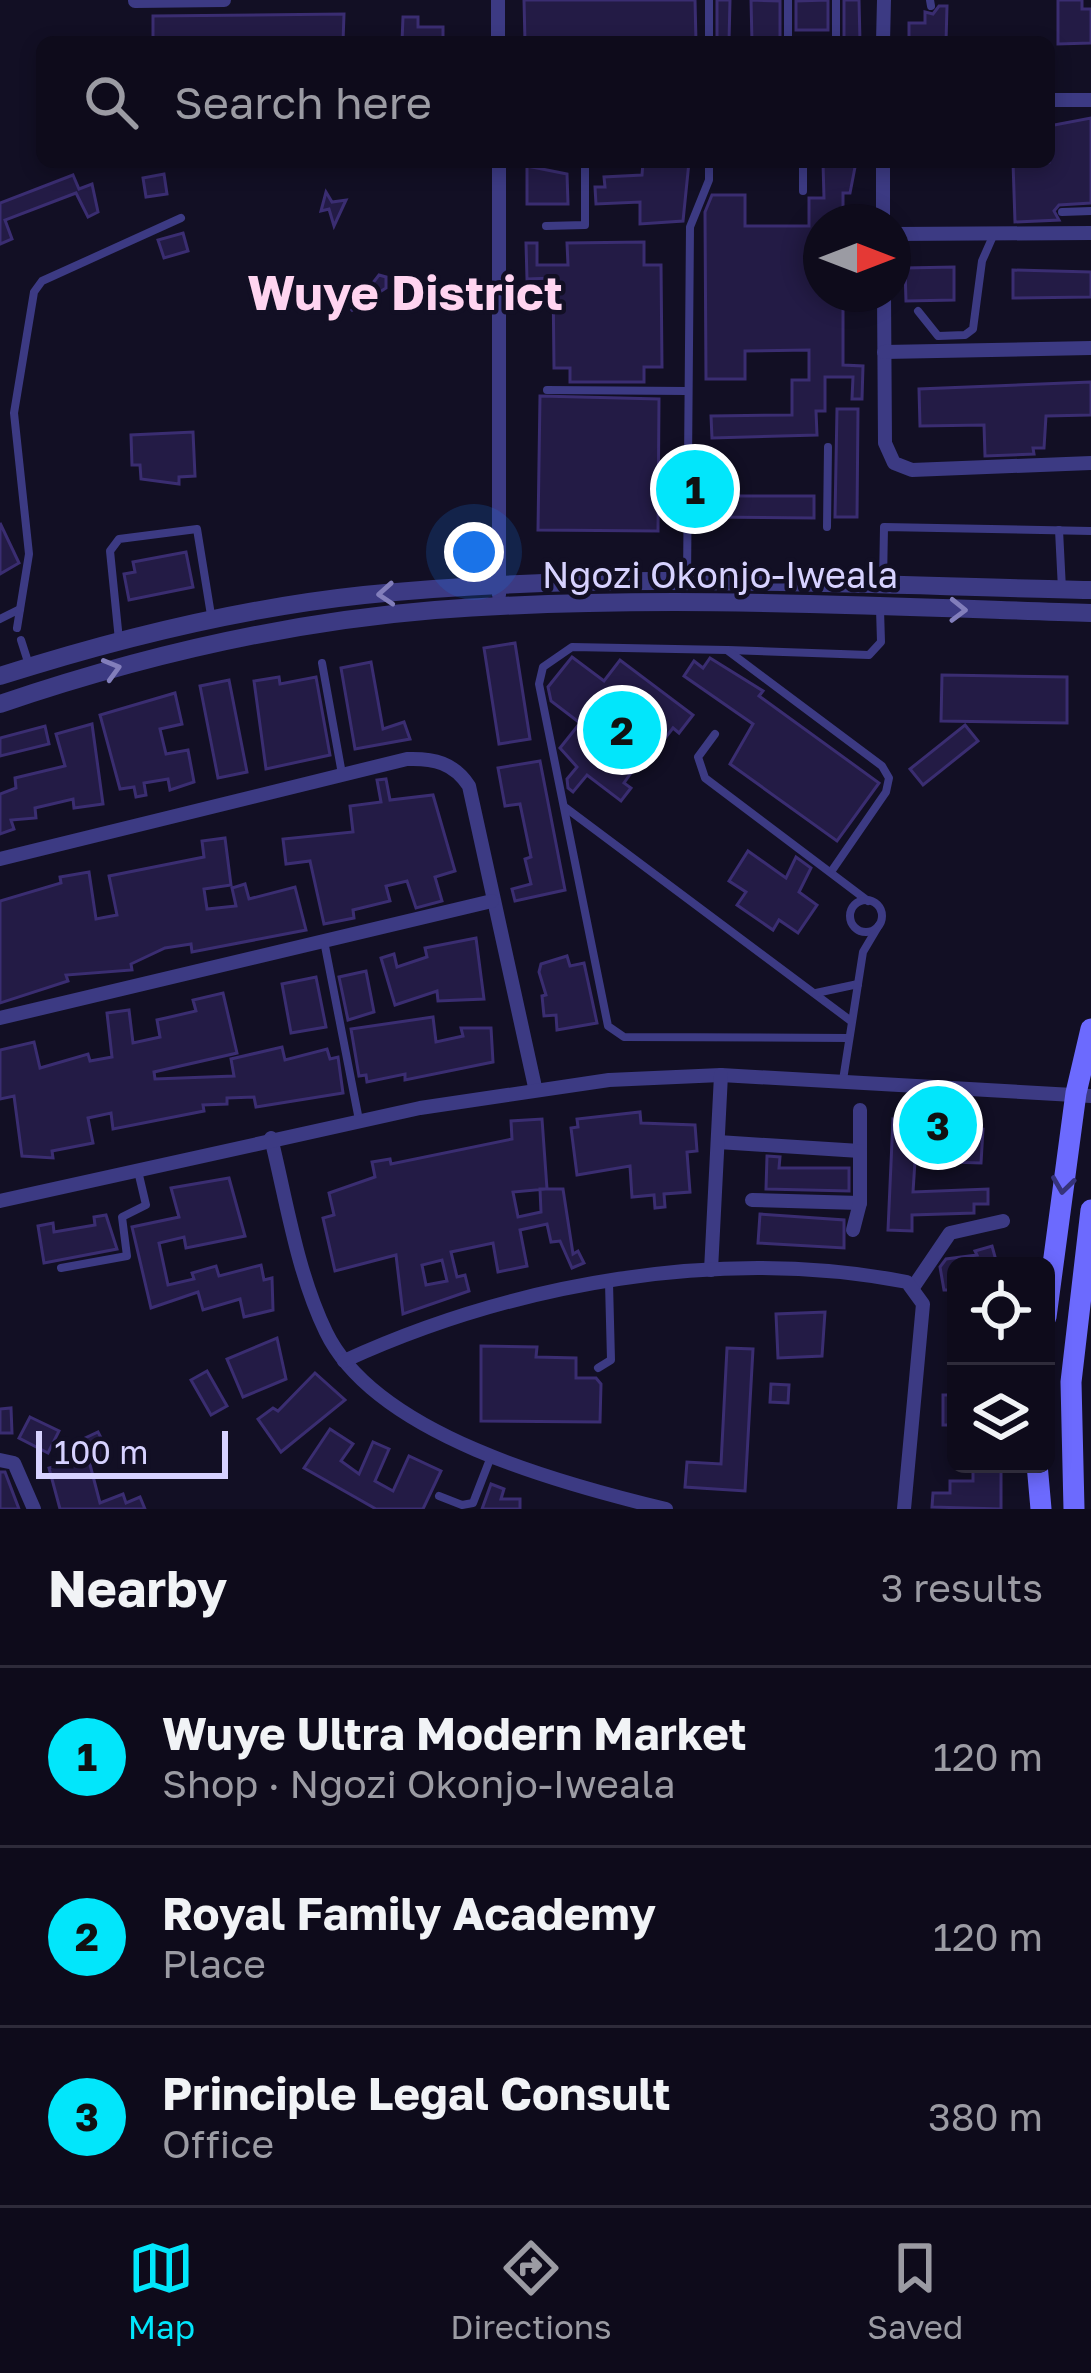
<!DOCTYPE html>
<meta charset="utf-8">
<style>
body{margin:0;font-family:"Golos Text",sans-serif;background:#171424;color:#f1f3f6}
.controls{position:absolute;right:36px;bottom:36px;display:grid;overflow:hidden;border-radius:18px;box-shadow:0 6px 18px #0003}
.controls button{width:108px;height:108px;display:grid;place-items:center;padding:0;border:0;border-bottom:3px solid #2e2b3a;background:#0e0b1b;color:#f1f3f6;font:60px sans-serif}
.compass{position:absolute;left:803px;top:204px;width:108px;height:108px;border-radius:50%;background:#0e0b1b;box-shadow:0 6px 18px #0003;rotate:90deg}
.scale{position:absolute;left:36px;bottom:30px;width:192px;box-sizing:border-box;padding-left:12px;border:6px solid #d7d2ff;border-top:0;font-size:33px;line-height:42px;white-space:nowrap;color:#d7d2ff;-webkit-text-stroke:9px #120f24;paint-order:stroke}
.you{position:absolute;left:474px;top:552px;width:42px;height:42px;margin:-30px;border:9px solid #fff;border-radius:50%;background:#1a73e8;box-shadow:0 0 0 18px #1a73e833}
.badge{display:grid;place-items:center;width:78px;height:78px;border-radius:50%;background:#02e6fb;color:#111;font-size:39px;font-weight:700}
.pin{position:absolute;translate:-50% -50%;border:6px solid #fff;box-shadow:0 3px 12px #0006}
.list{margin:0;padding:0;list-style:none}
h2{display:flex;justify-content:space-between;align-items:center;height:156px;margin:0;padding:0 48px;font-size:51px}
h2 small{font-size:39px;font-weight:400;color:#9b9ba3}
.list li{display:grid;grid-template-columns:78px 1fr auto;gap:36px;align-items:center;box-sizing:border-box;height:180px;padding:0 48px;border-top:3px solid #2e2b3a}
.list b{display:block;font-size:45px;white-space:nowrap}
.list p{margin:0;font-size:39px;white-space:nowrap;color:#9b9ba3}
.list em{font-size:39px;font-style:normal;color:#9b9ba3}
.icon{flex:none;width:66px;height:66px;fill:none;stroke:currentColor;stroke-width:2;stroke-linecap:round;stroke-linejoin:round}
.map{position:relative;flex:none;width:1091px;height:1509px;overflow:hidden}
.search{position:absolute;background:#0e0b1b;box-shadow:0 6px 18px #0003;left:36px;right:36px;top:36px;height:132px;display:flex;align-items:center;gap:30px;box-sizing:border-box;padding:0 42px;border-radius:18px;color:#9b9ba3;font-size:45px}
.sheet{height:696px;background:#0e0b1b}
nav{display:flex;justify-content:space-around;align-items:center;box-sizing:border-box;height:168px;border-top:3px solid #2e2b3a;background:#0e0b1b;font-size:33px;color:#9b9ba3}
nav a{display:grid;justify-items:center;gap:6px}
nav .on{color:#02e6fb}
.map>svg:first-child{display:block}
</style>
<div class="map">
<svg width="1091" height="1509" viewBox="0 0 1091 1509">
<rect width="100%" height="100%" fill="#120f24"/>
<g fill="#231b45" stroke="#3a2d71" stroke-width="3" fill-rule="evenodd">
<polygon points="524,0 695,0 696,42 525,42"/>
<polygon points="717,0 730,0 729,42 717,42"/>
<polygon points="751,0 780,1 780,41 752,42"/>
<polygon points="828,0 828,30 796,30 796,1"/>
<polygon points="844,0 859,0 860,42 844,42"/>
<polygon points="1058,0 1082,0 1082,9 1091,9 1091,43 1058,44"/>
<polygon points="939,6 947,6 946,42 909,42 909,23 925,23 925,12 933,14"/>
<polygon points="344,14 343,42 153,42 153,16"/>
<polygon points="403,17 418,17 418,27 443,27 443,42 402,42"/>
<polygon points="1091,118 1091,203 1059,205 1054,211 1059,220 1015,222 1013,162 1049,162 1049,126"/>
<polygon points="643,162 689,162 683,221 640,224 640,202 596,204 595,187 605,187 604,177 642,175"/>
<polygon points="823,162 856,162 850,193 843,193 843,222 821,222 821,294 843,294 843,365 863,366 862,399 852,399 853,377 825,377 825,411 816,411 817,435 712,438 711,416 792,415 792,380 809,380 809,350 745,351 745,379 706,379 705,212 712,195 745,195 745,226 809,226 809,198 824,198"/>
<polygon points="527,166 567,174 568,204 527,204"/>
<polygon points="164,174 167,194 146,197 143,178"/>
<polygon points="73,175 79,189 92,184 98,212 88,217 76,193 5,220 12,239 0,244 0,203"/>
<polygon points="326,192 332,202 346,200 334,226 329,209 321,211"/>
<polygon points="183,233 188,251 164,258 158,240"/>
<polygon points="644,242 644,265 661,265 662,367 644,367 644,382 570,382 570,368 554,368 553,278 527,279 526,243 537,243 537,265 568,265 567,243"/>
<polygon points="954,267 954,300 906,301 905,268"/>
<polygon points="1013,270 1091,272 1091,297 1013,298"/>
<polygon points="379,275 386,277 386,288 372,297 372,307 366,301 351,311"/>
<polygon points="1091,382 1091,415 1046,416 1044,448 1033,448 1034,454 985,456 984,425 920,426 919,389"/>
<polygon points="540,396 659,399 658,531 538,530"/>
<polygon points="837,409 858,409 857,517 835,517"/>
<polygon points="193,432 195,476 179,477 179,484 141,479 140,465 132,465 131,435"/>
<polygon points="707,496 814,496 814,518 707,517"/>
<polygon points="0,523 19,563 0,574"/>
<polygon points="186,552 193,587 129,600 124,574 135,572 133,562"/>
<polygon points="515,643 530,739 499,744 484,648"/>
<polygon points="572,657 604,681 620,660 693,715 679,733 673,728 648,760 643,756 624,783 631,788 621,801 587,775 573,792 568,788 567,779 577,767 560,748 580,723 551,701 548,687"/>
<polygon points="710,658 763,691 759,696 879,783 837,841 730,764 753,724 684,676 694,661 703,668"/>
<polygon points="371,662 383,729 404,722 410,739 355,749 341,668"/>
<polygon points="942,675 1067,677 1067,723 941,721"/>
<polygon points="279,677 280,684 316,677 330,755 266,769 254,681"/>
<polygon points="229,680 247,772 218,778 200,686"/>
<polygon points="175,693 182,724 160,729 166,754 188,750 194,782 170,790 168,779 144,783 146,795 136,797 134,787 120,789 100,715"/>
<polygon points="92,724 103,804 74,808 73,799 35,808 36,818 11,820 14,829 0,834 0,794 16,788 15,778 65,766 56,734"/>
<polygon points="965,725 978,741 923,785 910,769"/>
<polygon points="45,726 49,744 0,756 0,738"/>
<polygon points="540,761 565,890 515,901 512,889 531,884 525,859 531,857 520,804 505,806 498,768"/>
<polygon points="386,779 390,800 433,795 455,871 435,877 442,901 416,908 407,881 386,886 390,901 353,910 354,918 324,924 310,861 286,864 283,839 353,832 350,806 381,802 377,780"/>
<polygon points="225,838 231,885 204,889 207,909 236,906 232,888 245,884 249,899 295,887 306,930 192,952 191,944 165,948 131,964 132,970 66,975 68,981 0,1003 0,901 61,883 60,877 89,872 96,919 117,915 109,876 204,857 202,841"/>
<polygon points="748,851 786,878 796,857 811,868 799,892 817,905 798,933 779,920 773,930 737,905 746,892 729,881"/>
<polygon points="476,938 484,999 438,1001 437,991 395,1005 381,958 394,954 397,967 427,957 425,948"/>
<polygon points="567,956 570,966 584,963 597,1023 557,1030 556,1015 544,1016 542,996 546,995 539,972 541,964"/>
<polygon points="366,971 374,1012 348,1020 339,977"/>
<polygon points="316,977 326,1027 291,1033 282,984"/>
<polygon points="223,993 237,1053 154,1072 155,1079 234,1076 231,1059 282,1047 285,1060 327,1049 330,1059 338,1057 343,1093 256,1107 254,1097 227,1098 227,1104 203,1105 204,1111 113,1129 111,1113 88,1118 93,1143 52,1151 53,1158 22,1156 14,1096 0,1099 0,1050 34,1042 40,1068 88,1054 90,1061 112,1057 107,1013 129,1010 133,1043 160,1037 157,1020 196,1011 193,1000"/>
<polygon points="433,1017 436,1042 463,1036 461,1028 491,1028 493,1062 405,1080 405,1074 367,1082 366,1075 359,1076 351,1029"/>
<polygon points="640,1112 641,1123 695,1125 697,1151 687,1152 690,1192 664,1194 665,1207 655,1208 654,1195 632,1197 630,1166 577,1175 571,1128 578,1127 577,1119"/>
<path d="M542,1119L547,1189L513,1192L518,1217L541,1212L540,1189H563L573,1254L578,1251L584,1263L572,1268L560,1241L551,1242L547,1224L520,1230L527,1266L498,1272L493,1243L451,1252L457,1277L465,1275L469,1291L403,1314L396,1255L335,1271L323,1218L334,1215L329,1193L375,1177L372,1162L390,1159L391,1164L512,1139L511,1121ZM442,1260L447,1281L426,1285L422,1265Z"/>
<polygon points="893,1119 983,1129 981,1163 915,1161 913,1192 988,1189 988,1204 974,1204 974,1213 912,1215 912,1231 888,1230"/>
<polygon points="767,1156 780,1157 779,1168 849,1168 849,1191 766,1189"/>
<polygon points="229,1178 245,1236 186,1248 184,1237 159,1243 168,1285 194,1279 192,1273 216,1266 219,1276 261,1265 264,1280 272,1278 273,1310 244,1317 240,1299 203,1310 198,1292 151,1308 132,1227 179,1217 171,1188"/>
<polygon points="760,1214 844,1220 844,1248 758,1243"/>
<polygon points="106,1215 117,1249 44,1263 38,1226 53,1223 54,1232 95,1225 94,1217"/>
<polygon points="992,1246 997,1264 956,1266 956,1290 944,1290 940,1267 946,1259 977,1255 975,1251"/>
<polygon points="825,1312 822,1356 778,1358 776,1314"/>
<polygon points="277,1338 286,1379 243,1397 227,1359"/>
<polygon points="481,1346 537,1347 536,1357 576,1358 576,1378 596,1378 601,1384 600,1422 481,1421"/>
<polygon points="727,1348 753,1349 745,1491 685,1487 687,1462 721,1464"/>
<polygon points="207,1371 227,1406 211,1415 191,1380"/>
<polygon points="315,1373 345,1400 281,1452 258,1419 273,1408 278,1411"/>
<polygon points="771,1384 789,1385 788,1403 770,1402"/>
<rect x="943" y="1395" width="13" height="30"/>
<polygon points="11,1408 12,1433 0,1433 0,1409"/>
<polygon points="30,1417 59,1431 48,1453 19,1438"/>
<polygon points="330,1429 353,1444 341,1461 359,1474 373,1442 389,1449 375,1481 393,1491 409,1456 441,1471 423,1509 376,1509 304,1468"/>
<polygon points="98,1432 109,1453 91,1462 81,1440"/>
<polygon points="88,1457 100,1503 123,1494 126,1503 140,1497 145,1509 60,1509 49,1468"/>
<polygon points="973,1464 1001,1464 1001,1509 932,1507 933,1493 950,1493 950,1481 973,1481"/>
<polygon points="0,1472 5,1472 19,1509 0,1509"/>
<polygon points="491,1484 504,1489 501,1499 520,1499 520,1509 482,1509"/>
</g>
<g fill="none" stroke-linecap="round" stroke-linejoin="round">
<g stroke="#3c3a83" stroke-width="8">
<polyline points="788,0 788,42"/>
<polyline points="836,0 836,42"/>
<polyline points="930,0 931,6"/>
<polyline points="709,42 709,0"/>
<polyline points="803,162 803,191"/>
<polyline points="1062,212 1091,211"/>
<polyline points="546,226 585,225 585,162"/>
<polyline points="918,311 938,336 965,335 973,329 982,261 993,236"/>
<polyline points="547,390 687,391"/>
<polyline points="687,463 719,463"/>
<polyline points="827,527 828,447"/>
<polyline points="1059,530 1062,589"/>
<polyline points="687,583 690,227 709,180 709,162"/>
<polyline points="883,583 884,527 1091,531"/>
<polyline points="0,619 20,609"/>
<polyline points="17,628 29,554 14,413 34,292 42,281 181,218"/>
<polyline points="21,640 29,665"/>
<polyline points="119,640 110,551 119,539 197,529 211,615"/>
<polyline points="728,650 869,655 881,642 880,609"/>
<polyline points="322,663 342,774"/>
<polyline points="715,734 698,757 705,778 868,901"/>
<polyline points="566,808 851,1021"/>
<polyline points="833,869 886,792 889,778 882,766 727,650 572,647 543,667 539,684 608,1026 624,1037 849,1038"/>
<circle cx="866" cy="916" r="16"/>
<polyline points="324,941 359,1120"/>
<polyline points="816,993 858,984"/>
<polyline points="843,1080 863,952 879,925"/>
<polyline points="61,1268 127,1256 122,1217 146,1205 138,1171"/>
<polyline points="598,1368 611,1360 609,1283"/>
<polyline points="439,1496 462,1505 473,1503 492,1454"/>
</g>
<g stroke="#3c3a83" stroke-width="14">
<polyline points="498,0 498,42"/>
<polyline points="135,1 224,0"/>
<polyline points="883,42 884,0"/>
<polyline points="1049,100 1091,100"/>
<polyline points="499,162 499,595"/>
<polyline points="883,162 883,222"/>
<polyline points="893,234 1091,233"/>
<polyline points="884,294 885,443 894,463 912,470 1091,463"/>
<polyline points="884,352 1091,348"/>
<path d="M0,859L407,759C434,758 454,763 469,786L535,1087"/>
<polyline points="0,1018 492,901"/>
<path d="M271,1138C287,1203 297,1272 326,1332C376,1435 562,1484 666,1509"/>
<polyline points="718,1142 860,1151 860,1110"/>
<polyline points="752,1200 860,1203"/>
<polyline points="0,1201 420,1108 609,1080 721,1075 1091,1096"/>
<polyline points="853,1230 860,1203 860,1151"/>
<polyline points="711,1270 721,1075"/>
<polyline points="914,1286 950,1233 1003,1221"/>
<path d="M344,1361C514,1283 721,1246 907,1282L923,1304L904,1509"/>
<polyline points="0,1460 14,1463 34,1509"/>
</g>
<g stroke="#3c3a83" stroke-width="18">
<path d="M0,676C116,639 242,608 364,595C604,570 850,585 1091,590"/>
<path d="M0,704C141,656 287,622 435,610C652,594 874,606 1091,613"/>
</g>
<g stroke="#6c6afe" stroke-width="21">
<polyline points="1046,1317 1076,1093 1091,1029"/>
<polyline points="1037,1464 1041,1509"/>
<polyline points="1074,1509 1071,1382 1091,1210"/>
</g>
</g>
<defs><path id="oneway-chevron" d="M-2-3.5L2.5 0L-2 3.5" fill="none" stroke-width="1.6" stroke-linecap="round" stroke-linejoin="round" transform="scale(3)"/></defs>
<g stroke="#827ebb">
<use href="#oneway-chevron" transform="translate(386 594) rotate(176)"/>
<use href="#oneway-chevron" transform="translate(958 610) rotate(1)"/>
<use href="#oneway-chevron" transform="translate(112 669) rotate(-16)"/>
</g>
<use stroke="#36337b" href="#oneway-chevron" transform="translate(1063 1185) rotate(98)"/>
<g text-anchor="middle" stroke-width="9" stroke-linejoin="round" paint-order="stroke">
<g font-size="36" fill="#d7d2ff" stroke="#120f24">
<text x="720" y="588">Ngozi Okonjo-Iweala</text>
</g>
<g font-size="48" font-weight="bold" fill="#ffd4f0" stroke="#120f24">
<text x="405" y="310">Wuye District</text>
</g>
</g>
</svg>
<div class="controls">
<button><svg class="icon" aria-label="locate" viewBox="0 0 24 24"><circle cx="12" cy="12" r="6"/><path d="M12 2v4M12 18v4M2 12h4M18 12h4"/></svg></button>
<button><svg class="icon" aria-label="layers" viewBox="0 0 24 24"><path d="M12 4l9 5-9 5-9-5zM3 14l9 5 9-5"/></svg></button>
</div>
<svg class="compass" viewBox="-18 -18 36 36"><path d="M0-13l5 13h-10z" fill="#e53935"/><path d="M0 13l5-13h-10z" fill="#9b9ba3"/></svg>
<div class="scale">100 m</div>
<div class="you"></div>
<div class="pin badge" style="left:695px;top:489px">1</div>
<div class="pin badge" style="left:622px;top:730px">2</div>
<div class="pin badge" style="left:938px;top:1125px">3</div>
<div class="search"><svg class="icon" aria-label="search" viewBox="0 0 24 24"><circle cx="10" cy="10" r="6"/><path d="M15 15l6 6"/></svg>Search here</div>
</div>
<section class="sheet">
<h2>Nearby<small>3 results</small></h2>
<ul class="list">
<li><span class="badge">1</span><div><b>Wuye Ultra Modern Market</b><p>Shop · Ngozi Okonjo-Iweala</p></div><em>120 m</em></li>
<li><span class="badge">2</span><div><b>Royal Family Academy</b><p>Place</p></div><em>120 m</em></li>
<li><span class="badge">3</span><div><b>Principle Legal Consult</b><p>Office</p></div><em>380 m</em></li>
</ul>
</section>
<nav>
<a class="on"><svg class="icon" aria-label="map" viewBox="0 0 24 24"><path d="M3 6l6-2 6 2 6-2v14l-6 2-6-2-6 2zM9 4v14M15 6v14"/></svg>Map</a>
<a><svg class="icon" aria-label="directions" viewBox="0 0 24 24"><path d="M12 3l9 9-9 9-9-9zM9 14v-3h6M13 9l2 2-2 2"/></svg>Directions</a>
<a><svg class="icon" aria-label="saved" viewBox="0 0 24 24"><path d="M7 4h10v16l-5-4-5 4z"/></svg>Saved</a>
</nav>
